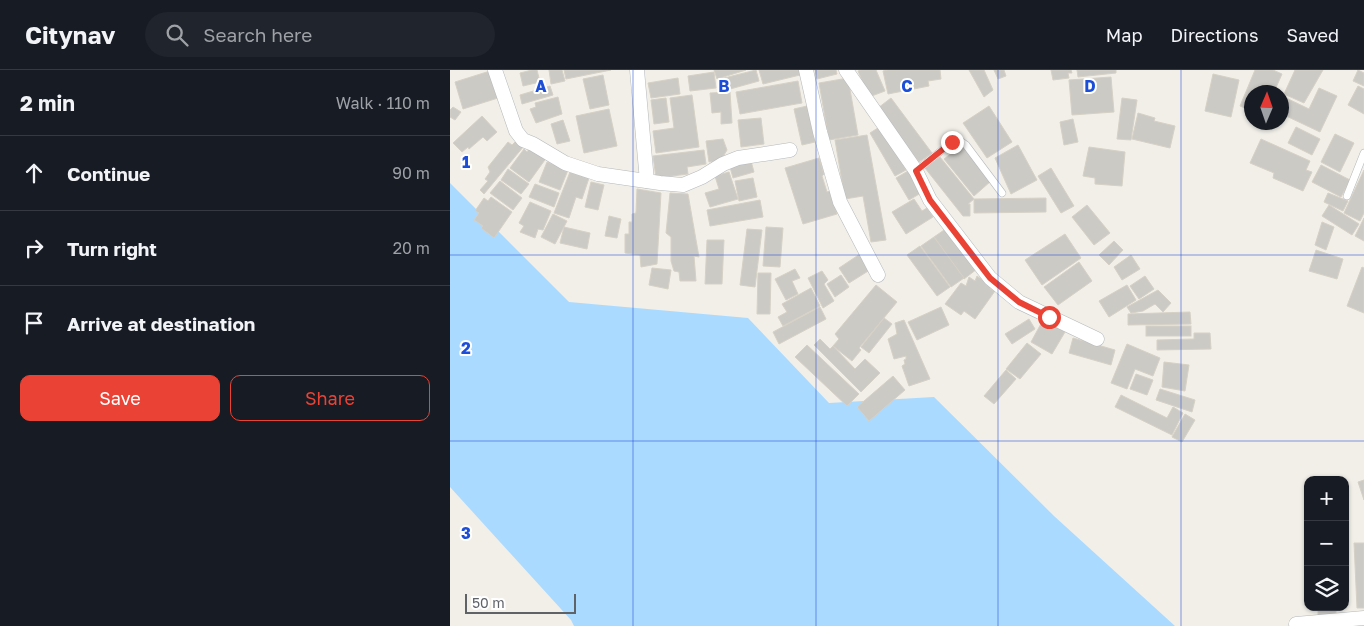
<!DOCTYPE html>
<meta charset="utf-8">
<style>
body{margin:0;font-family:"Golos Text",sans-serif;background:#20242c;color:#f1f3f6}
.controls{position:absolute;right:15px;bottom:15px;display:grid;overflow:hidden;border-radius:10px;box-shadow:0 1px 4px #0004}
.controls button{width:45px;height:45px;display:grid;place-items:center;padding:0;border:0;border-bottom:1px solid #363941;background:#171b24;color:#f1f3f6;font:25px sans-serif}
.compass{position:absolute;left:794px;top:15px;width:45px;height:45px;border-radius:50%;background:#171b24;box-shadow:0 1px 4px #0004;rotate:2deg}
.scale{position:absolute;left:15px;bottom:12px;width:111px;box-sizing:border-box;padding-left:5px;border:2px solid #5f6368;border-top:0;font-size:14px;line-height:18px;white-space:nowrap;color:#5f6368;-webkit-text-stroke:4px #fff;paint-order:stroke}
.stop{position:absolute;width:15px;height:15px;margin:-11px;border:4px solid #ea4335;border-radius:50%;background:#fff}
.stop.end{background:#ea4335;border-color:#fff;box-shadow:0 1px 5px #0008}
.list{margin:0;padding:0;list-style:none}
h2{display:flex;justify-content:space-between;align-items:center;height:65px;margin:0;padding:0 20px;font-size:21px}
h2 small{font-size:16px;font-weight:400;color:#9ea1a6}
.list li{display:grid;grid-template-columns:32px 1fr auto;gap:15px;align-items:center;box-sizing:border-box;height:75px;padding:0 20px;border-top:1px solid #363941}
.list b{display:block;font-size:19px;white-space:nowrap}
.list em{font-size:16px;font-style:normal;color:#9ea1a6}
.actions{display:flex;gap:10px;padding:15px 20px}
.actions a{flex:1;padding:11px 0;border:1px solid #ea4335;border-radius:10px;text-align:center;font-size:18px;color:#ea4335}
.actions .main{background:#ea4335;color:#fff}
.icon{flex:none;width:28px;height:28px;fill:none;stroke:currentColor;stroke-width:2;stroke-linecap:round;stroke-linejoin:round}
.map{position:relative;flex:none;width:914px;height:556px;overflow:hidden}
header{display:flex;align-items:center;gap:30px;box-sizing:border-box;height:70px;padding:0 25px;background:#171b24;border-bottom:1px solid #363941}
header strong{font-size:24px}
nav{display:flex;gap:28px;margin-inline-start:auto;font-size:18px}
.search{width:350px;height:45px;background:#20242c;display:flex;align-items:center;gap:12px;box-sizing:border-box;padding:0 18px;border-radius:28px;color:#9ea1a6;font-size:19px}
main{display:flex}
aside{flex:1;background:#171b24}
.map>svg:first-child{display:block}
</style>
<header>
<strong>Citynav</strong>
<div class="search"><svg class="icon" aria-label="search" viewBox="0 0 24 24"><circle cx="10" cy="10" r="6"/><path d="M15 15l6 6"/></svg>Search here</div>
<nav><a>Map</a><a>Directions</a><a>Saved</a></nav>
</header>
<main>
<aside>
<h2>2 min<small>Walk · 110 m</small></h2>
<ul class="list">
<li><svg class="icon" aria-label="ahead" viewBox="0 0 24 24"><path d="M12 20V5M6 11l6-6 6 6"/></svg><div><b>Continue</b></div><em>90 m</em></li>
<li><svg class="icon" aria-label="right" viewBox="0 0 24 24"><path d="M7 20v-9h11M14 6l5 5-5 5"/></svg><div><b>Turn right</b></div><em>20 m</em></li>
<li><svg class="icon" aria-label="arrive" viewBox="0 0 24 24"><path d="M6 21V4h12l-3 4 3 4H6"/></svg><div><b>Arrive at destination</b></div></li>
</ul>
<div class="actions"><a class="main">Save</a><a>Share</a></div>
</aside>
<div class="map">
<svg width="914" height="556" viewBox="0 0 914 556">
<rect width="100%" height="100%" fill="#f1efe8"/>
<polygon fill="#aadaff" points="0,113 119,232 298,248 379,333 484,327 604,446 725,556 124,556 121,550 0,417"/>
<g fill="#cccac5" stroke="#d6d1c6">
<polygon points="82,0 87,0 90,12 73,16 70,3"/>
<polygon points="99,0 112,0 115,11 101,14"/>
<polygon points="114,0 161,0 116,9"/>
<polygon points="264,0 296,0 267,9"/>
<polygon points="306,0 309,11 273,21 270,9"/>
<polygon points="309,0 349,0 350,5 313,14"/>
<polygon points="365,0 386,0 387,4 367,9"/>
<polygon points="411,0 426,0 435,21 419,27 408,1"/>
<polygon points="438,0 490,0 491,9 478,11 479,16 438,24 433,1"/>
<polygon points="519,0 534,0 543,20 534,27"/>
<polygon points="544,0 554,0 556,6 548,9"/>
<polygon points="601,0 621,0 622,3 618,3 619,8 603,10"/>
<polygon points="627,0 666,0 666,3 628,7"/>
<polygon points="805,0 823,0 832,4 824,22 802,22 802,41 790,36"/>
<polygon points="845,0 873,0 854,33 834,24"/>
<polygon points="908,0 914,3 914,16 903,11"/>
<polygon points="40,1 48,28 13,39 5,12"/>
<polygon points="264,2 266,18 240,21 238,6"/>
<polygon points="763,4 789,10 781,47 755,41"/>
<polygon points="153,5 159,35 140,39 133,9"/>
<polygon points="661,7 664,42 622,45 619,10"/>
<polygon points="228,8 230,24 201,28 198,13"/>
<polygon points="398,8 408,65 379,70 369,13"/>
<polygon points="348,11 352,33 290,44 286,22"/>
<polygon points="100,16 103,25 72,34 70,25"/>
<polygon points="908,16 914,19 914,44 898,35"/>
<polygon points="869,18 887,26 870,62 832,44 832,33 834,27 859,39"/>
<polygon points="280,22 282,53 271,54 271,42 262,43 260,23"/>
<polygon points="242,25 249,77 206,83 203,61 224,58 220,28"/>
<polygon points="108,27 112,44 86,53 80,39 86,37 85,33"/>
<polygon points="216,28 219,52 204,54 201,30"/>
<polygon points="441,28 482,83 469,92 428,38"/>
<polygon points="672,28 687,30 681,70 667,69"/>
<polygon points="357,36 365,72 352,75 344,39"/>
<polygon points="539,36 562,72 537,88 513,53"/>
<polygon points="3,37 11,42 5,50 0,47 0,40"/>
<polygon points="159,39 167,76 134,83 126,46"/>
<polygon points="688,43 705,48 704,51 725,56 720,78 682,69"/>
<polygon points="32,46 47,62 37,71 33,67 19,79 18,77 12,82 3,73"/>
<polygon points="311,48 314,74 291,77 288,50"/>
<polygon points="623,49 628,72 614,75 610,52"/>
<polygon points="113,50 120,71 107,74 101,54"/>
<polygon points="431,56 456,100 445,106 420,63"/>
<polygon points="846,57 870,69 862,85 838,73"/>
<polygon points="885,64 904,73 890,102 871,92"/>
<polygon points="417,65 436,170 421,172 413,126 395,129 385,70"/>
<polygon points="273,69 277,80 271,90 259,92 256,71"/>
<polygon points="811,69 860,91 856,100 862,102 853,121 823,108 824,103 800,93"/>
<polygon points="67,70 74,76 34,124 30,120 38,111 35,109 40,102 38,97 58,72 62,75"/>
<polygon points="512,75 541,111 524,126 494,89"/>
<polygon points="568,75 587,110 561,124 545,88"/>
<polygon points="81,76 97,87 79,112 60,98 74,79 77,82"/>
<polygon points="639,77 675,82 672,116 645,114 645,108 633,106"/>
<polygon points="254,80 256,94 237,97 238,104 206,108 203,86"/>
<polygon points="490,87 524,129 518,134 520,134 520,146 513,146 475,98"/>
<polygon points="369,88 374,104 372,106 377,122 380,121 387,144 353,154 335,98"/>
<polygon points="301,91 304,102 283,108 280,97"/>
<polygon points="97,92 118,100 110,120 89,112"/>
<polygon points="871,95 900,110 891,127 862,112"/>
<polygon points="601,98 624,136 611,143 588,106"/>
<polygon points="58,99 79,114 71,124 51,110"/>
<polygon points="914,100 914,143 910,151 894,143"/>
<polygon points="458,101 471,123 459,130 446,108"/>
<polygon points="120,102 139,108 132,129 126,127 119,148 104,143"/>
<polygon points="279,102 288,129 260,137 255,123 269,119 265,106"/>
<polygon points="303,108 307,127 289,131 285,111"/>
<polygon points="50,111 72,128 63,140 40,123"/>
<polygon points="141,112 154,115 148,140 135,137"/>
<polygon points="85,114 109,123 104,137 79,127"/>
<polygon points="187,119 211,123 207,194 191,197 190,185 175,183 175,164 179,164 179,152 182,152 182,144 186,143"/>
<polygon points="220,123 238,124 249,187 244,186 246,211 230,211 229,202 224,201 221,191 221,167 216,163"/>
<polygon points="878,123 898,131 893,141 874,132"/>
<polygon points="41,127 62,142 44,168 31,158 33,156 24,150 29,143 25,141 34,128 38,131"/>
<polygon points="596,128 596,142 524,143 524,129"/>
<polygon points="464,129 472,141 477,138 483,147 456,164 442,142"/>
<polygon points="310,130 313,147 260,156 257,140"/>
<polygon points="80,132 101,141 93,160 88,159 85,168 70,162 74,156 69,153"/>
<polygon points="637,135 660,163 644,175 622,147"/>
<polygon points="879,135 909,154 902,165 872,146"/>
<polygon points="103,144 117,151 105,174 91,167"/>
<polygon points="159,146 171,149 167,168 155,166"/>
<polygon points="914,148 914,171 905,166"/>
<polygon points="872,152 884,157 876,180 865,175"/>
<polygon points="114,157 140,163 137,179 110,173"/>
<polygon points="316,157 333,158 330,197 313,196"/>
<polygon points="497,158 527,199 514,209 484,167"/>
<polygon points="297,159 312,160 305,217 290,215"/>
<polygon points="615,164 631,188 592,215 575,190"/>
<polygon points="484,167 514,208 501,217 471,176"/>
<polygon points="257,170 274,170 272,214 255,214"/>
<polygon points="664,171 673,180 659,195 649,185"/>
<polygon points="470,176 500,217 487,226 457,185"/>
<polygon points="866,180 893,189 887,209 859,201"/>
<polygon points="413,182 423,198 399,213 389,198"/>
<polygon points="681,185 690,199 672,210 664,197"/>
<polygon points="629,192 642,211 608,235 594,217"/>
<polygon points="912,197 914,198 914,243 897,236"/>
<polygon points="202,198 221,200 218,219 199,215"/>
<polygon points="345,199 350,208 342,211 348,224 336,230 325,209"/>
<polygon points="372,201 378,210 374,214 384,231 373,238 358,208"/>
<polygon points="308,203 321,203 320,244 307,244"/>
<polygon points="391,205 399,217 385,227 377,214"/>
<polygon points="527,206 541,216 540,219 545,221 525,249 514,241 511,245 495,234 511,213 516,216 519,207 525,211"/>
<polygon points="695,206 704,219 689,229 680,216"/>
<polygon points="426,215 447,232 409,278 411,280 402,291 383,276 389,269 385,264"/>
<polygon points="677,215 686,230 659,247 649,231"/>
<polygon points="361,218 370,236 333,256 328,247 337,242 332,234"/>
<polygon points="708,220 721,233 713,242 705,234 693,241 681,243 677,237"/>
<polygon points="370,237 376,249 329,274 323,262"/>
<polygon points="491,237 499,255 467,270 458,252"/>
<polygon points="740,242 741,254 678,255 678,244"/>
<polygon points="434,248 442,254 419,283 411,277"/>
<polygon points="579,249 585,259 562,274 555,264"/>
<polygon points="454,250 480,309 459,316 452,296 455,294 454,290 456,289 456,286 444,289 438,269 447,264 445,253"/>
<polygon points="593,250 615,262 602,284 581,272"/>
<rect x="696" y="256" width="45" height="10"/>
<polygon points="744,263 760,263 761,279 707,280 707,270 744,269"/>
<polygon points="623,268 665,280 661,295 619,283"/>
<polygon points="370,269 380,279 383,276 405,299 415,289 430,303 411,322 364,275"/>
<polygon points="577,273 591,284 570,309 556,299"/>
<polygon points="677,274 710,288 703,306 685,299 677,319 661,313"/>
<polygon points="357,275 409,324 397,336 345,287"/>
<polygon points="714,292 739,295 735,321 712,317"/>
<polygon points="556,300 566,309 544,334 534,326"/>
<polygon points="686,304 703,310 697,325 680,319"/>
<polygon points="443,306 455,320 419,351 407,337"/>
<polygon points="710,319 745,330 742,342 706,330"/>
<polygon points="671,325 717,348 723,337 733,343 722,365 665,337"/>
<polygon points="735,344 745,350 732,372 722,367"/>
<polygon points="914,410 914,430 908,412"/>
<polygon points="904,473 914,473 914,538 907,538"/>
<polygon points="868,537 886,537 886,547 868,546"/>
</g>
<g fill="none" stroke-linecap="round" stroke-linejoin="round">
<g stroke="#b5b8bc" stroke-width="8">
<g id="lane">
<polyline points="466,101 502,72 509,70 516,75 552,123"/>
<polyline points="897,126 914,83"/>
</g>
</g>
<g stroke="#b5b8bc" stroke-width="15">
<g id="street">
<polyline points="45,0 66,61 73,70 83,74 115,93 148,104 210,113 233,115 252,107 273,94 288,88 340,80"/>
<polyline points="187,0 197,111"/>
<polyline points="356,0 370,62 390,132 428,205"/>
<polyline points="396,0 466,101 480,130 540,208 569,232 647,269"/>
<polyline points="846,554 914,548"/>
</g>
</g>
<use href="#lane" stroke="#fff" stroke-width="7"/>
<use href="#street" stroke="#fff" stroke-width="14"/>
</g>
<g fill="none" stroke-linecap="round" stroke-linejoin="round">
<polyline stroke="#ea4335" stroke-width="6" points="502,72 466,101 480,130 540,208 569,232 599,247"/>
</g>
<path fill="none" stroke="#1d4ed8" stroke-width="1" stroke-opacity="0.55" d="M183,0V556M366,0V556M548,0V556M731,0V556M0,185H914M0,371H914"/>
<g font-size="16" text-anchor="middle" font-weight="bold" fill="#1d4ed8" stroke="#fff" stroke-width="4" stroke-linejoin="round" paint-order="stroke">
<text x="91" y="22">A</text>
<text x="274" y="22">B</text>
<text x="457" y="22">C</text>
<text x="640" y="22">D</text>
<text x="16" y="98">1</text>
<text x="16" y="284">2</text>
<text x="16" y="469">3</text>
</g>
</svg>
<div class="controls">
<button>+</button>
<button>−</button>
<button><svg class="icon" aria-label="layers" viewBox="0 0 24 24"><path d="M12 4l9 5-9 5-9-5zM3 14l9 5 9-5"/></svg></button>
</div>
<svg class="compass" viewBox="-18 -18 36 36"><path d="M0-13l5 13h-10z" fill="#e53935"/><path d="M0 13l5-13h-10z" fill="#9ea1a6"/></svg>
<div class="scale">50 m</div>
<div class="stop" style="left:599px;top:247px"></div>
<div class="stop end" style="left:502px;top:72px"></div>
</div>
</main>
